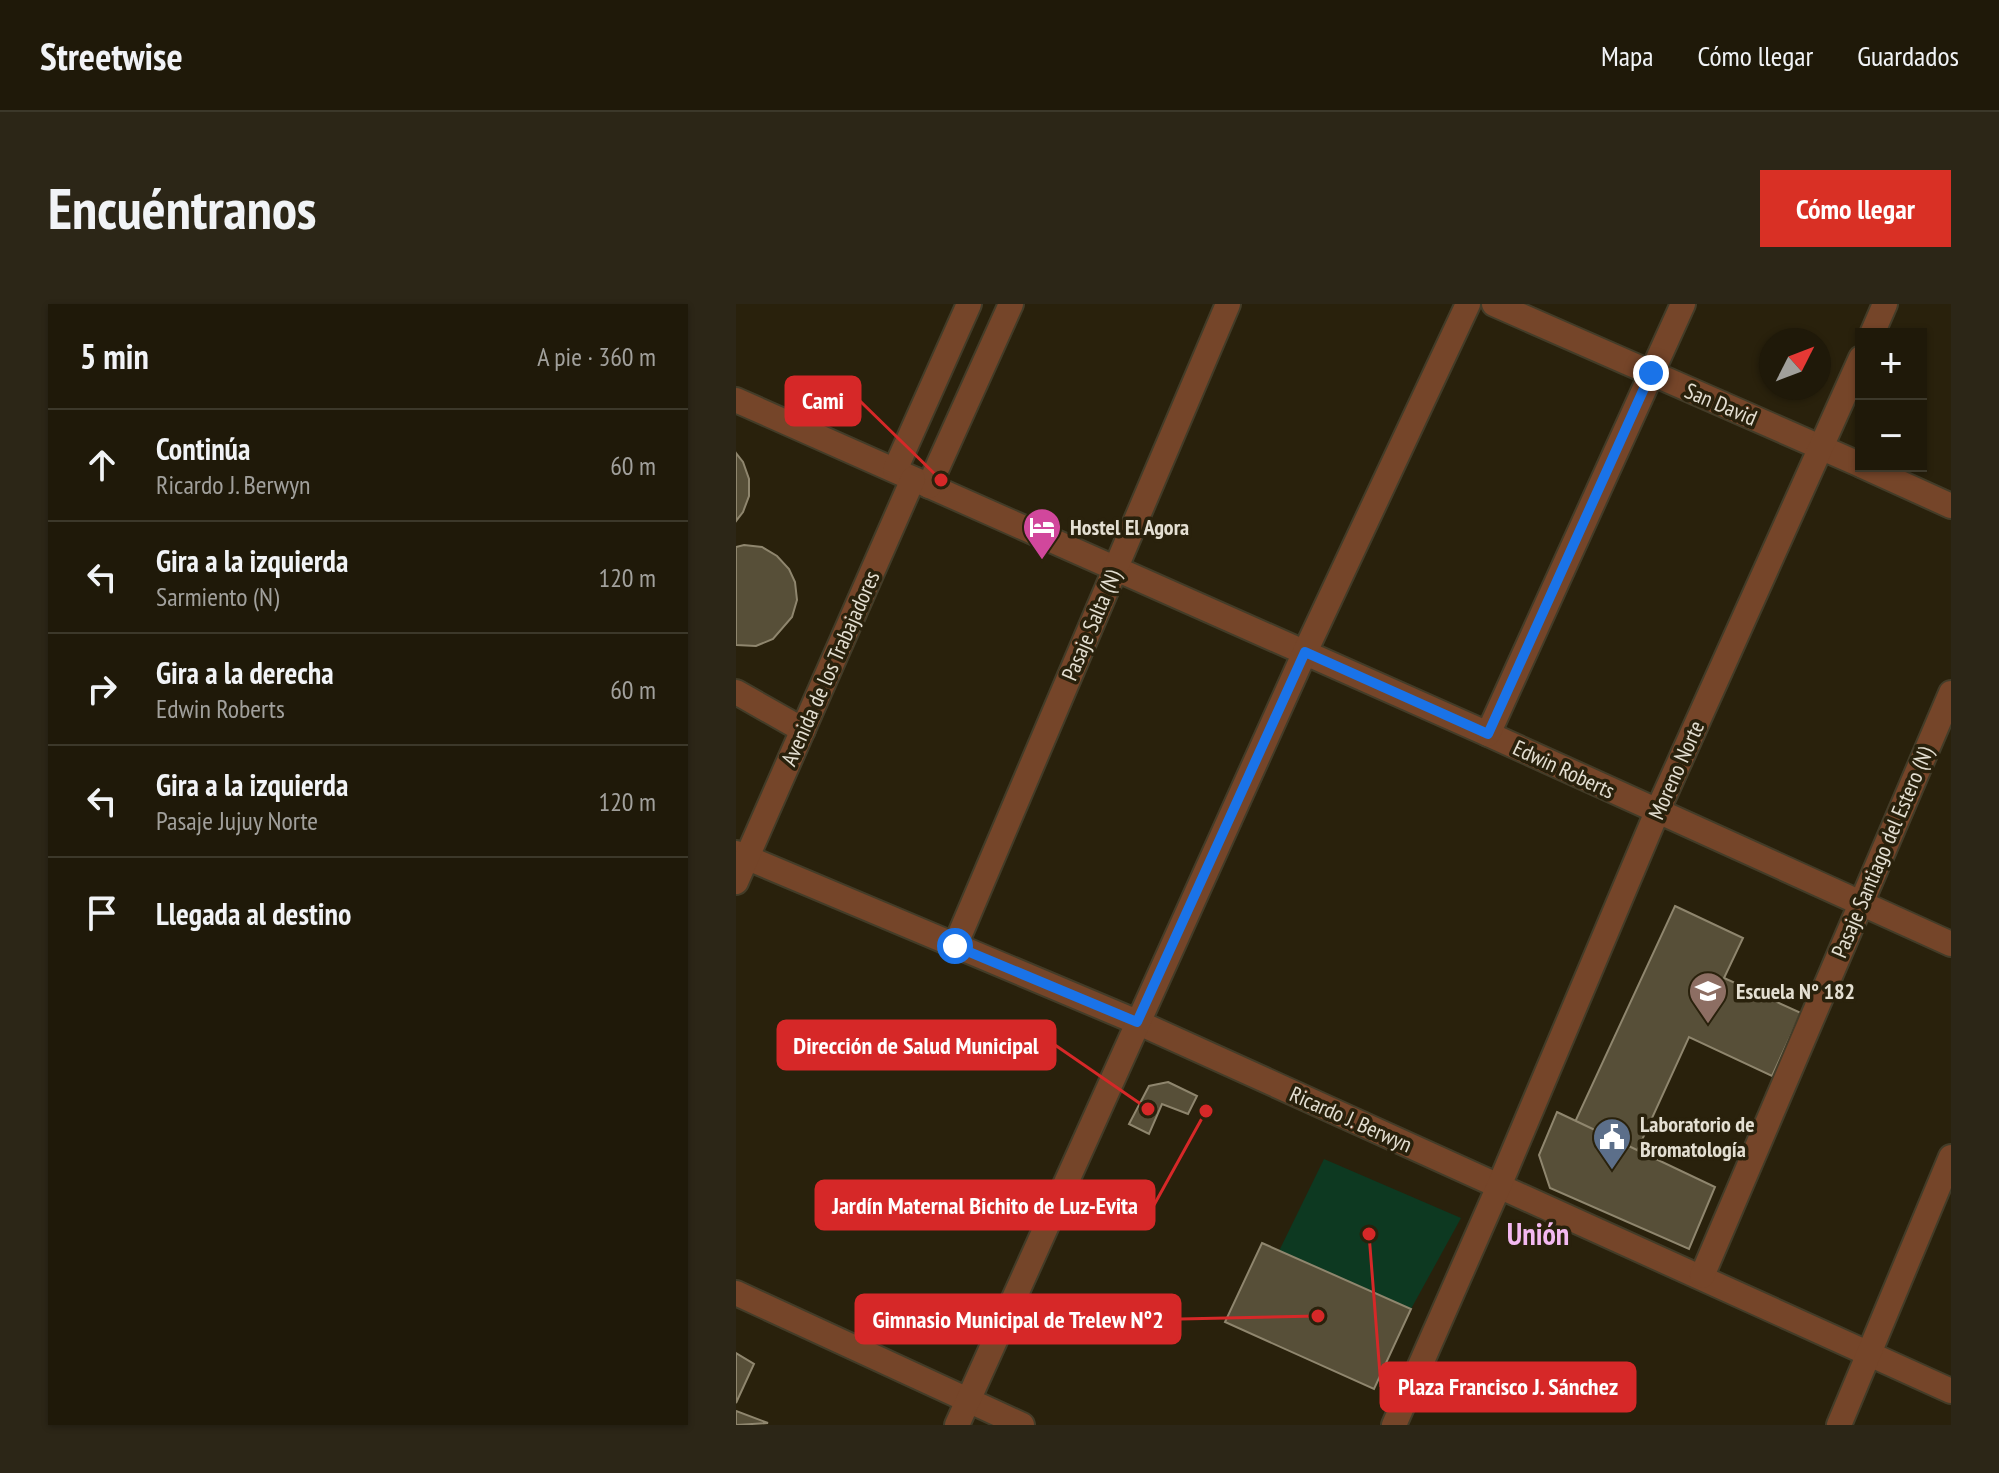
<!DOCTYPE html>
<html lang="es">
<meta charset="utf-8">
<style>
body{margin:0;font-family:"PT Sans Narrow",sans-serif;background:#2c2617;color:#f1f3f6}
.controls{position:absolute;right:24px;top:24px;display:grid;overflow:hidden;border-radius:0px;box-shadow:0 2px 6px #0004}
.controls button{width:72px;height:72px;display:grid;place-items:center;padding:0;border:0;border-bottom:2px solid #3c382a;background:#1f1909;color:#f1f3f6;font:40px sans-serif}
.compass{position:absolute;left:1023px;top:24px;width:72px;height:72px;border-radius:50%;background:#1f1909;box-shadow:0 2px 6px #0004;rotate:48deg}
.stop{position:absolute;width:24px;height:24px;margin:-18px;border:6px solid #1a73e8;border-radius:50%;background:#fff}
.stop.end{background:#1a73e8;border-color:#fff;box-shadow:0 2px 8px #0008}
.list{margin:0;padding:0;list-style:none}
h2{display:flex;justify-content:space-between;align-items:center;height:104px;margin:0;padding:0 32px;font-size:34px}
h2 small{font-size:26px;font-weight:400;color:#a1a09c}
.list li{display:grid;grid-template-columns:52px 1fr auto;gap:24px;align-items:center;box-sizing:border-box;height:112px;padding:0 32px;border-top:2px solid #3c382a}
.list b{display:block;font-size:30px;white-space:nowrap}
.list p{margin:0;font-size:26px;white-space:nowrap;color:#a1a09c}
.list em{font-size:26px;font-style:normal;color:#a1a09c}
.icon{flex:none;width:44px;height:44px;fill:none;stroke:currentColor;stroke-width:2;stroke-linecap:round;stroke-linejoin:round}
.map{position:relative;flex:none;width:1215px;height:1121px;overflow:hidden;border-radius:0px}
header{display:flex;align-items:center;gap:48px;box-sizing:border-box;height:112px;padding:0 40px;background:#1f1909;border-bottom:2px solid #3c382a}
header strong{font-size:38px}
nav{display:flex;gap:44px;margin-inline-start:auto;font-size:28px}
.intro{display:flex;align-items:center;justify-content:space-between;box-sizing:border-box;height:192px;padding:0 48px}
h1{margin:0;font-size:56px}
.button{padding:20px 36px;border-radius:0px;background:#d93025;color:#fff;font-size:28px;font-weight:700}
main{display:flex;gap:48px;padding:0 48px}
aside{flex:1;background:#1f1909;border-radius:0px;box-shadow:0 2px 6px #0004}
.map>svg:first-child{display:block}
</style>
<header>
<strong>Streetwise</strong>
<nav><a>Mapa</a><a>Cómo llegar</a><a>Guardados</a></nav>
</header>
<div class="intro"><h1>Encuéntranos</h1><a class="button">Cómo llegar</a></div>
<main>
<aside>
<h2>5 min<small>A pie · 360 m</small></h2>
<ul class="list">
<li><svg class="icon" aria-label="ahead" viewBox="0 0 24 24"><path d="M12 20V5M6 11l6-6 6 6"/></svg><div><b>Continúa</b><p>Ricardo J. Berwyn</p></div><em>60 m</em></li>
<li><svg class="icon" aria-label="left" viewBox="0 0 24 24"><path d="M17 20v-9H6M10 6l-5 5 5 5"/></svg><div><b>Gira a la izquierda</b><p>Sarmiento (N)</p></div><em>120 m</em></li>
<li><svg class="icon" aria-label="right" viewBox="0 0 24 24"><path d="M7 20v-9h11M14 6l5 5-5 5"/></svg><div><b>Gira a la derecha</b><p>Edwin Roberts</p></div><em>60 m</em></li>
<li><svg class="icon" aria-label="left" viewBox="0 0 24 24"><path d="M17 20v-9H6M10 6l-5 5 5 5"/></svg><div><b>Gira a la izquierda</b><p>Pasaje Jujuy Norte</p></div><em>120 m</em></li>
<li><svg class="icon" aria-label="arrive" viewBox="0 0 24 24"><path d="M6 21V4h12l-3 4 3 4H6"/></svg><div><b>Llegada al destino</b></div></li>
</ul>
</aside>
<div class="map">
<svg width="1215" height="1121" viewBox="0 0 1215 1121">
<rect width="100%" height="100%" fill="#29210c"/>
<polygon fill="#0d3921" points="588,855 725,914 675,1005 543,947"/>
<g fill="#574f38" stroke="#8f866e" stroke-width="2">
<polygon points="0,149 7,158 13,175 13,192 7,208 0,217"/>
<polygon points="8,241 26,243 41,252 53,265 59,278 61,296 56,313 37,335 20,342 0,341 0,243"/>
<polygon points="939,602 1007,634 988,674 1065,709 1036,772 953,733 901,847 839,818"/>
<polygon points="432,778 461,792 452,810 426,800 413,830 393,820 413,782"/>
<polygon points="821,808 979,883 953,945 814,884 803,851"/>
<polygon points="526,939 675,1005 638,1085 489,1018"/>
<polygon points="0,1049 18,1060 0,1099"/>
<polygon points="0,1107 32,1119 0,1121"/>
</g>
<g fill="none" stroke-linecap="round" stroke-linejoin="round">
<g stroke="#433c28" stroke-width="28">
<g id="minor">
<polyline points="758,0 1125,161"/>
<polyline points="1136,30 1149,0"/>
<polyline points="0,96 752,430 1215,640"/>
<polyline points="1127,162 1215,202"/>
<polyline points="159,166 233,0"/>
<polyline points="193,182 275,0"/>
<polyline points="0,388 67,426"/>
<polyline points="752,430 947,0"/>
<polyline points="0,549 401,718 1215,1087"/>
<polyline points="0,578 177,175"/>
<polyline points="219,642 492,0"/>
<polyline points="966,972 1215,389"/>
<polyline points="0,989 286,1121"/>
<polyline points="221,1121 569,348 732,0"/>
<polyline points="658,1121 763,882 921,508 1125,54"/>
<polyline points="1103,1121 1215,853"/>
</g>
</g>
<use href="#minor" stroke="#754529" stroke-width="24"/>
</g>
<g fill="none" stroke-linecap="round" stroke-linejoin="round">
<polyline stroke="#1a73e8" stroke-width="10" points="219,642 401,718 569,348 752,430 915,69"/>
</g>
<defs>
<g id="hotel-pin" transform="scale(2)"><path d="M0 17L-7.5 6A9.5 9.5 0 1 1 7.5 6Z" fill="#d1479c" stroke="#29210c"/><path d="M-6-4.5h1.5V1H6V5H4.5V3h-9V5H-6ZM-4 0a1.8 1.8 0 1 1 3.6 0ZM.5 0V-2.5h3Q6-2.5 6 0Z" fill="#fff"/></g>
<g id="school-pin" transform="scale(2)"><path d="M0 17L-7.5 6A9.5 9.5 0 1 1 7.5 6Z" fill="#8d6e63" stroke="#29210c"/><path d="M0-5L7-2L0 1L-7-2ZM-4 1L0 2.5L4 1V4Q0 6-4 4Z" fill="#fff"/></g>
<g id="civic-pin" transform="scale(2)"><path d="M0 17L-7.5 6A9.5 9.5 0 1 1 7.5 6Z" fill="#5c6f8a" stroke="#29210c"/><path d="M-.6-6.5H3V-4.5H.6V-3L4-1V1h2V6H-6V1h2V-1L-.6-3ZM-1.2 2.5V6h2.4V2.5Z" fill="#fff"/></g>
</defs>
<g fill-rule="evenodd">
<use href="#hotel-pin" x="306" y="223"/>
<use href="#school-pin" x="972" y="687"/>
<use href="#civic-pin" x="876" y="833"/>
</g>
<g text-anchor="middle" stroke-width="7" stroke-linejoin="round" paint-order="stroke">
<g font-size="22" fill="#e4dfd2" stroke="#29210c">
<text transform="translate(985 100) rotate(23)" y="8">San David</text>
<text transform="translate(355 321) rotate(-67)" y="8">Pasaje Salta (N)</text>
<text transform="translate(94 364) rotate(-66)" y="8">Avenida de los Trabajadores</text>
<text transform="translate(828 465) rotate(25)" y="8">Edwin Roberts</text>
<text transform="translate(940 466) rotate(-66)" y="8">Moreno Norte</text>
<text transform="translate(1146 548) rotate(-67)" y="8">Pasaje Santiago del Estero (N)</text>
<text transform="translate(615 815) rotate(24)" y="8">Ricardo J. Berwyn</text>
</g>
<g font-size="22" font-weight="bold" fill="#e4dfd2" stroke="#29210c" text-anchor="start">
<text x="334" y="231">Hostel El Agora</text>
<text x="1000" y="695">Escuela N° 182</text>
<text x="904" y="828">Laboratorio de<tspan x="904" dy="25">Bromatología</tspan></text>
</g>
<g font-size="30" font-weight="bold" fill="#f4b9f1" stroke="#29210c">
<text x="802" y="941">Unión</text>
</g>
</g>
<path fill="none" stroke="#d62828" stroke-width="3" d="M205 176L124 97M412 805L319 741M470 807L418 901M582 1012L444 1015M633 930L645 1083"/>
<g fill="#d62828" stroke="#29210c" stroke-width="3">
<circle cx="205" cy="176" r="8"/>
<circle cx="412" cy="805" r="8"/>
<circle cx="470" cy="807" r="8"/>
<circle cx="582" cy="1012" r="8"/>
<circle cx="633" cy="930" r="8"/>
</g>
<g fill="#d62828" stroke="#d62828" stroke-width="3">
<rect x="50" y="73" width="74" height="48" rx="8"/>
<rect x="42" y="717" width="277" height="48" rx="8"/>
<rect x="80" y="877" width="338" height="48" rx="8"/>
<rect x="120" y="991" width="324" height="48" rx="8"/>
<rect x="645" y="1059" width="254" height="48" rx="8"/>
</g>
<g font-size="24" text-anchor="middle" font-weight="bold" fill="#fff">
<text x="87" y="105">Cami</text>
<text x="180" y="750">Dirección de Salud Municipal</text>
<text x="249" y="910">Jardín Maternal Bichito de Luz-Evita</text>
<text x="282" y="1024">Gimnasio Municipal de Trelew N°2</text>
<text x="772" y="1091">Plaza Francisco J. Sánchez</text>
</g>
</svg>
<div class="controls">
<button>+</button>
<button>−</button>
</div>
<svg class="compass" viewBox="-18 -18 36 36"><path d="M0-13l5 13h-10z" fill="#e53935"/><path d="M0 13l5-13h-10z" fill="#a1a09c"/></svg>
<div class="stop" style="left:219px;top:642px"></div>
<div class="stop end" style="left:915px;top:69px"></div>
</div>
</main>
